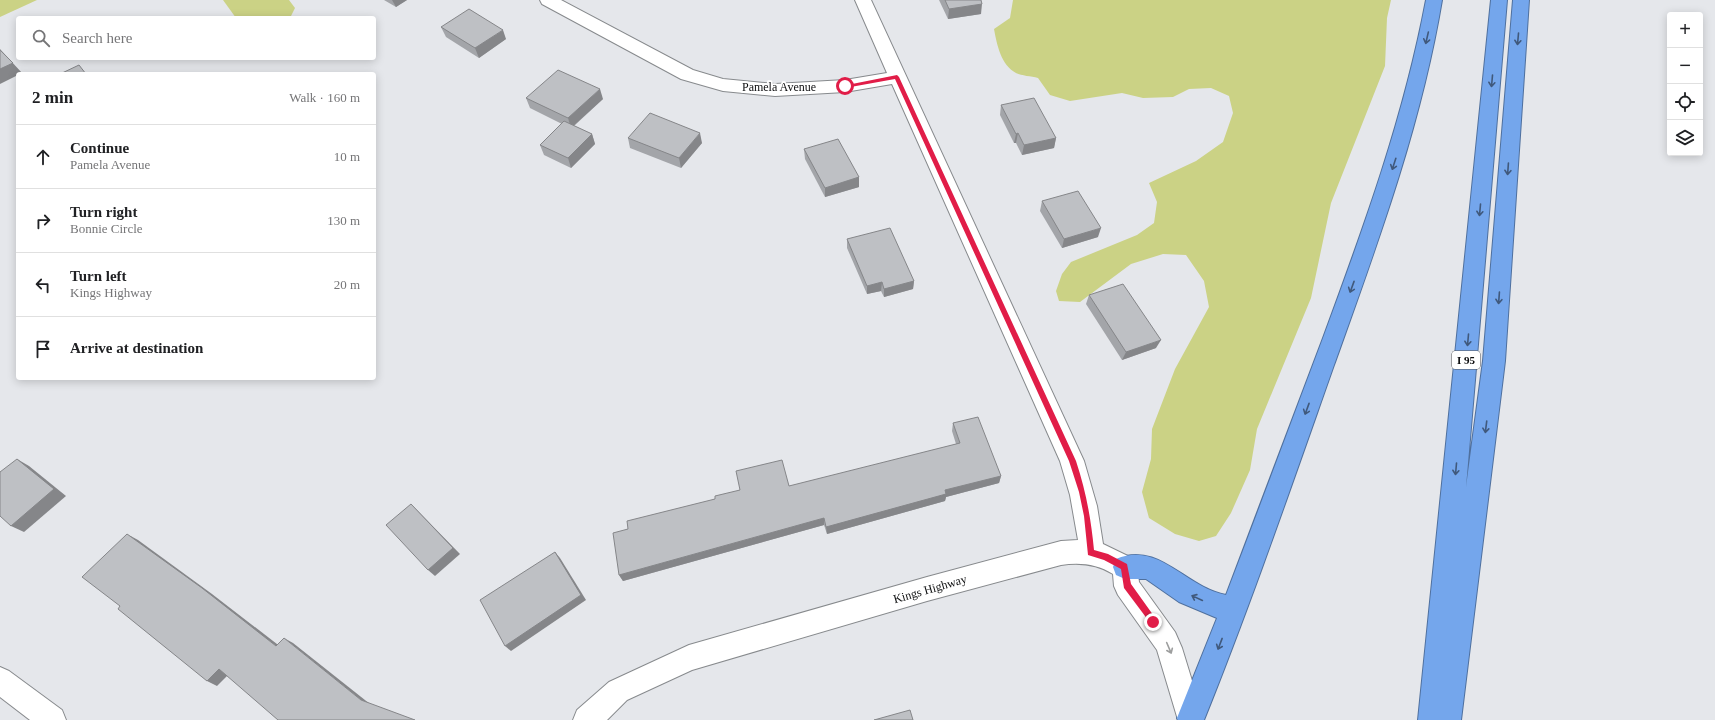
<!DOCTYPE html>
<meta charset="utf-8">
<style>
body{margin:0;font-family:"Times New Roman",serif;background:#f2f2f2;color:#202124}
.controls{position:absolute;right:12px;top:12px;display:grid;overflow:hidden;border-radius:4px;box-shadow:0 2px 10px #0003}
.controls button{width:36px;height:36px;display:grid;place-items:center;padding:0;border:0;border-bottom:1px solid #e0e0e0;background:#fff;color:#202124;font:20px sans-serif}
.stop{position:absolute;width:12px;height:12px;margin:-9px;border:3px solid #e11d48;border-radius:50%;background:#fff}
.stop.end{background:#e11d48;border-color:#fff;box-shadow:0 1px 4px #0008}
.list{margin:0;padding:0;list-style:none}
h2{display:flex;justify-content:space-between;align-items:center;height:52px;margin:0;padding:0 16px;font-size:17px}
h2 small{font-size:13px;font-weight:400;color:#757577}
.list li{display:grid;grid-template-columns:26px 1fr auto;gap:12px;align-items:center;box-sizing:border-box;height:64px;padding:0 16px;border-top:1px solid #e0e0e0}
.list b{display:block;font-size:15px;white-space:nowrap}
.list p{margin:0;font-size:13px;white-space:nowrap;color:#757577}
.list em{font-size:13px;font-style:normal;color:#757577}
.icon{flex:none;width:22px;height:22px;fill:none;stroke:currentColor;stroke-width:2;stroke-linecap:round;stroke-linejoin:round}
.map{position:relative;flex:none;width:1715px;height:720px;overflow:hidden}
.search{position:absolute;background:#fff;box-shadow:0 2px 10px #0003;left:16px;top:16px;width:360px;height:44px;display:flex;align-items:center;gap:10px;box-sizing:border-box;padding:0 14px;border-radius:4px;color:#757577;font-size:15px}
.panel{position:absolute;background:#fff;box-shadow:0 2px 10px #0003;left:16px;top:72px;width:360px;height:308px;border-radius:4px}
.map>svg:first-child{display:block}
</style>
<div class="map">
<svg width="1715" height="720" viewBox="0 0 1715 720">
<rect width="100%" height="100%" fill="#e5e7eb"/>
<g fill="#cbd285">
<polygon points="0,0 37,0 0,17"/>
<polygon points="223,0 289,0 295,8 290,18 236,18"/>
<path d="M1013,0H1391L1387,18L1385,66L1331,203L1311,298L1257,429L1250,470L1231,513L1216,536L1199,541L1175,534L1149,518L1142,492L1151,459L1152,429L1175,369L1209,307L1204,281L1186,255L1163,254L1131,264L1080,302L1059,301L1056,291L1062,274L1071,262L1137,235L1154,223L1157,202L1149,183L1196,161L1223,142L1233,113L1229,96L1211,88L1189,89L1173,97L1143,98L1122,93L1070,101L1050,95L1038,78C1031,76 1022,76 1016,73C1001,65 997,45 994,29L1010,18Z"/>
</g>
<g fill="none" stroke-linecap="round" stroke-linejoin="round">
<g stroke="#878a8d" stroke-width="2">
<g id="minor">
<path d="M540,0H561L693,70L723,79L775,84L845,80L887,73L855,0H871L1084,461L1097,506L1103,544L1134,559L1137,567L1139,582L1175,632L1182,648L1204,720H1178L1157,650L1118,595L1114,586L1113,574C1097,564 1080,562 1061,565L927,601L692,670L627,700L607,720H573L577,710L609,682L689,645L927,577L1061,541L1078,540L1070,495L1060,461L892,84L845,92L775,96L723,91L681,79L542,4Z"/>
<polygon points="0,667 9,671 62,710 66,720 30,720 0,697"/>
</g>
</g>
<g stroke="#4f709e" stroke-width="2">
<g id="motorway">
<path d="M1426,0H1442C1421,126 1377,245 1334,365C1292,484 1251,603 1204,720H1178L1177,718L1217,618L1179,602L1146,579H1125L1116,575L1113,567L1116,559C1160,541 1184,587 1226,595C1259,509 1291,423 1323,338C1364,227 1404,117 1426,0Z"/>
<polygon points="1491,0 1507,0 1466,487 1483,361 1513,0 1529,0 1505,361 1461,720 1418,720"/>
</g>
</g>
<use href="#minor" fill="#fff" fill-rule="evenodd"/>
<use href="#motorway" fill="#74a6ec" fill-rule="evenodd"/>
</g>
<g fill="#a3a5a9">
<polygon points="384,0 407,0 396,7"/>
<polygon points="939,0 981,0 981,14 948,19"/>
<polygon points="441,27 506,39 479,58 446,37"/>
<polygon points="526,98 603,99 574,126 592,134 595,144 571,168 544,155 540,145 562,124 530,108"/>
<polygon points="1001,105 1056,138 1054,148 1022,155 1016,143 1014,143 1000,115"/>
<polygon points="628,138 702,143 681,168 630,148"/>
<polygon points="804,149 859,177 859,187 825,197 805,159"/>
<polygon points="1042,201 1098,237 1062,248 1040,211"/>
<polygon points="847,239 914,281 913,289 884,297 881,291 867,294 847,248"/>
<polygon points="1089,295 1156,348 1122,360 1086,304"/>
<polygon points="953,423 1001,476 999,483 946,497 945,501 827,534 824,525 623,581 619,575 956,444 952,431"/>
</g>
<g fill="#858689">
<polygon points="392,0 407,0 396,7"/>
<polygon points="982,4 981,14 948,19 949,9"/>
<polygon points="503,30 506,39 479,58 475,48"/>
<polygon points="0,49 22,73 18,74 18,75 0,84"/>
<polygon points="600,89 603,99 571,128 568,118"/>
<polygon points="700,133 702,143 681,168 679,158"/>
<polygon points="1018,133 1016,143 1014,143 1016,134"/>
<polygon points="592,134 595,144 571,168 568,158"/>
<polygon points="1056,138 1054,148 1022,155 1024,145"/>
<polygon points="859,177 859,187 825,197 825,188"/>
<polygon points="1101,228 1098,237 1062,248 1064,239"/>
<polygon points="914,281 913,289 884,297 884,289"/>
<polygon points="882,282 881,291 867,294 867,286"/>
<polygon points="1161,340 1156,348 1122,360 1126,352"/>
<polygon points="17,459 29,466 66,496 24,532 11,526"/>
<polygon points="1001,476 999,483 946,497 945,501 827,534 826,527 945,490"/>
<polygon points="411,504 460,554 435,576 428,570"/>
<polygon points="824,518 824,525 623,581 619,575"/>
<polygon points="127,534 138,540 212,594 286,651 276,646"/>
<polygon points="555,552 560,558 586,600 511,651 505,646"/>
<polygon points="284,638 293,643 370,704 361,700"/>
<polygon points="219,669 229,674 217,686 207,681"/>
</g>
<g fill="#bec0c4" stroke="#858689">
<polygon points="945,0 981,0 982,4 949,9"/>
<polygon points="469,9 503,30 475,48 441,27"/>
<polygon points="0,50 13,63 0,69"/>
<polygon points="79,65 86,74 60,74"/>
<polygon points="558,70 600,89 568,118 526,98"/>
<polygon points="1034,98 1056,138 1024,145 1018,133 1016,134 1001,105"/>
<polygon points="650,113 700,133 679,158 628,138"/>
<polygon points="564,121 592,134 568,158 540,145"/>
<polygon points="838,139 859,177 825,188 804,149"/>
<polygon points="1078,191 1101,228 1064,239 1042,201"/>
<polygon points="890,228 914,281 884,289 882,282 867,286 847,239"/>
<polygon points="1123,284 1161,340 1126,352 1089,295"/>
<polygon points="978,417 1001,476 945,490 946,494 826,527 824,518 619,575 613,533 628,529 627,521 715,499 715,496 740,490 736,471 782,460 789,486 960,443 953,423"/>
<polygon points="17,459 54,489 11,526 0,516 0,472"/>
<polygon points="411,504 453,548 428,570 386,525"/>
<polygon points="127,534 202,588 276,646 284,638 361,700 415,720 278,720 219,669 207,681 118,609 120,606 82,577"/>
<polygon points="555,552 581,595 505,646 480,600"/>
<polygon points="910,710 913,720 874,720"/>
</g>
<defs><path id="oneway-shaft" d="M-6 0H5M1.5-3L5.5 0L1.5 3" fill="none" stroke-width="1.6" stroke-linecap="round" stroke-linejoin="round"/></defs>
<g stroke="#40597c">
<use href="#oneway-shaft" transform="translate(1427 38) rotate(103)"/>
<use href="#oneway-shaft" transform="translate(1518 39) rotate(95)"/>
<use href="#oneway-shaft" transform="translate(1492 81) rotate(95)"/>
<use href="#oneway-shaft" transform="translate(1394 164) rotate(108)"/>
<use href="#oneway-shaft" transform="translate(1508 169) rotate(94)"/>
<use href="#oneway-shaft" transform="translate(1480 210) rotate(95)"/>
<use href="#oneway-shaft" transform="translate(1352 287) rotate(110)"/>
<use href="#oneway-shaft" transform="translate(1499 298) rotate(94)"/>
<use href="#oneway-shaft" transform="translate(1468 340) rotate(95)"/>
<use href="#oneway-shaft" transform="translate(1307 409) rotate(110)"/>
<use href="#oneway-shaft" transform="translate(1486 427) rotate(97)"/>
<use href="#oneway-shaft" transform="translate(1456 469) rotate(95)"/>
<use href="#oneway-shaft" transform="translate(1197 598) rotate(-155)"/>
<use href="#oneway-shaft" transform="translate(1220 644) rotate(111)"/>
</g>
<use stroke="#9d9e9e" href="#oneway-shaft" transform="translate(1169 648) rotate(67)"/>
<path fill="#e11d48" d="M897,75L899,77L1076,461C1086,491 1091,519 1094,550L1108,554L1127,564L1131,584L1156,619V624H1151L1124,588L1121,569L1104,560L1088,555L1084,516L1079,492L1069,461L895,79L845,88L842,86Z"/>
<g text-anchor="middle" stroke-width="3.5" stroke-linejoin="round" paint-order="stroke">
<rect fill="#fff" stroke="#545556" stroke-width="1" x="1452" y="351" width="28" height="18" rx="3"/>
<g font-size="11" font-weight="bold" fill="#0b0c0d">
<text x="1466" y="364">I 95</text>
</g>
<g font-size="12" fill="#0b0c0d" stroke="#fff">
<text x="779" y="91">Pamela Avenue</text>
<text transform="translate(930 589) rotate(-16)" y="4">Kings Highway</text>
</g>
</g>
</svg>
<div class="controls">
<button>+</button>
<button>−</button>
<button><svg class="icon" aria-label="locate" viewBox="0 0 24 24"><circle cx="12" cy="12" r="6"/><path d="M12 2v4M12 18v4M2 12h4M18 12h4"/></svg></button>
<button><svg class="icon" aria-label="layers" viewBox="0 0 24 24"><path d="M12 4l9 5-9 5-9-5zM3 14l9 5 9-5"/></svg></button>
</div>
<div class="stop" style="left:845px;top:86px"></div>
<div class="stop end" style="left:1153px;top:622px"></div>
<div class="search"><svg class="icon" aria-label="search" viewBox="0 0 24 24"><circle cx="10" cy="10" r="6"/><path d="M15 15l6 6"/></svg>Search here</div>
<section class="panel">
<h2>2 min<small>Walk · 160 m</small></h2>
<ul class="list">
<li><svg class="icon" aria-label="ahead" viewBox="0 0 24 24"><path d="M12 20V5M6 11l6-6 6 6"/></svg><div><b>Continue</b><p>Pamela Avenue</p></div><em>10 m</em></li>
<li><svg class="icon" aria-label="right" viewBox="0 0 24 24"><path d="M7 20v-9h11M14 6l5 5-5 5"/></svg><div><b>Turn right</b><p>Bonnie Circle</p></div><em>130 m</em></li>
<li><svg class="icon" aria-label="left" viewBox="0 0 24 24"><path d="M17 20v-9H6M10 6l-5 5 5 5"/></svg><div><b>Turn left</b><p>Kings Highway</p></div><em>20 m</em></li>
<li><svg class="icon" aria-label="arrive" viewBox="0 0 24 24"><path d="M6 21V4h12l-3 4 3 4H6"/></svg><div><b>Arrive at destination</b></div></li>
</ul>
</section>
</div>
